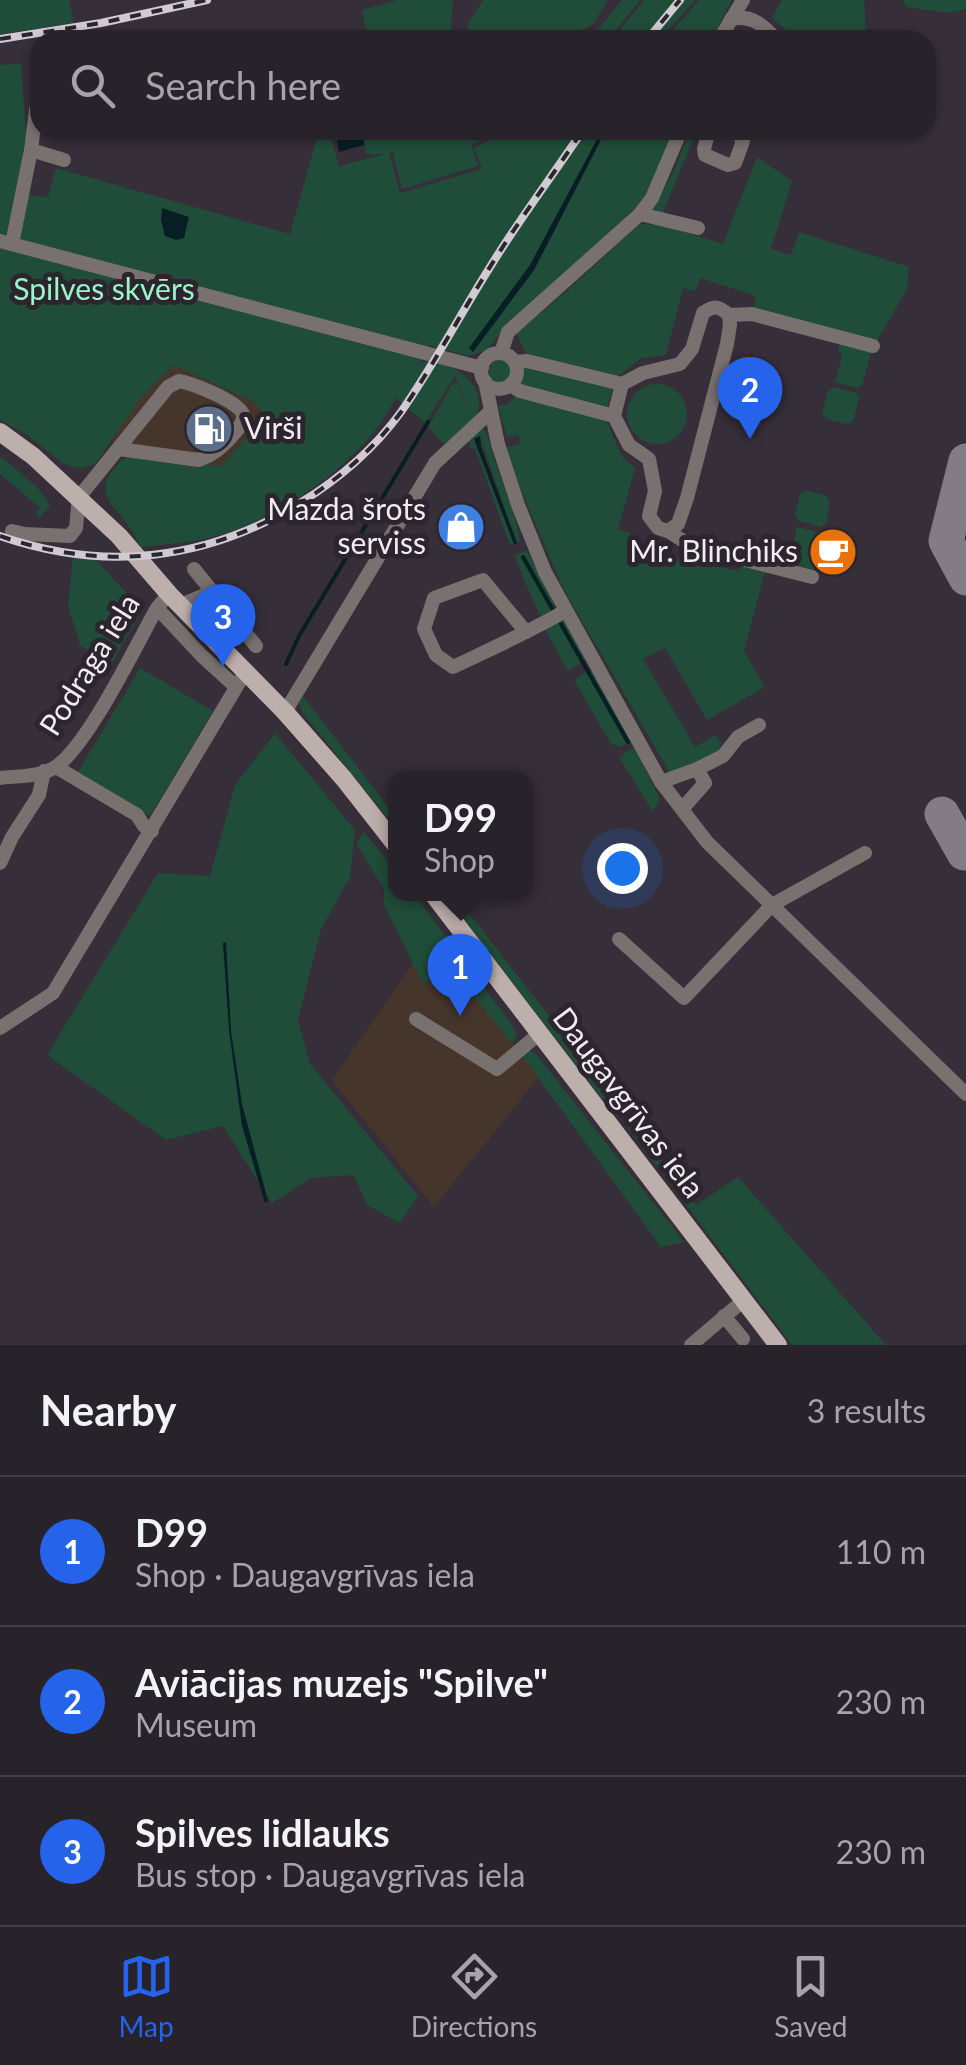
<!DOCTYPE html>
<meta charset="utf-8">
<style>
body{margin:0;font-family:Lato,sans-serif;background:#342f36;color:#f1f3f6}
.you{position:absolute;left:622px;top:868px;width:35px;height:35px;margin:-25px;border:8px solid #fff;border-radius:50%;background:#1a73e8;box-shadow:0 0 0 15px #1a73e833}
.badge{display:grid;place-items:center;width:65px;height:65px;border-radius:50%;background:#2563eb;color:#fff;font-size:32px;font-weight:700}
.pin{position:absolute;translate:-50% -82px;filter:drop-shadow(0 2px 5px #0008)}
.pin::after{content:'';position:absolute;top:52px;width:35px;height:30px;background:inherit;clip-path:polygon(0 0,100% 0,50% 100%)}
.popup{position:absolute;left:388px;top:771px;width:145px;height:130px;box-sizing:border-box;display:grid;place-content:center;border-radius:20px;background:#28222a;filter:drop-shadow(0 2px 8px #0005);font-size:32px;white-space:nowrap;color:#a5a4a8}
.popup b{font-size:38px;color:#f1f3f6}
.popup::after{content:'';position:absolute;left:50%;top:100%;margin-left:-20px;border:20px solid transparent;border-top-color:#28222a}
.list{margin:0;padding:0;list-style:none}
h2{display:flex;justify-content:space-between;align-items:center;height:130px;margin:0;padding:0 40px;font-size:42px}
h2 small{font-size:32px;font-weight:400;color:#a5a4a8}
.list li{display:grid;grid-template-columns:65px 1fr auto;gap:30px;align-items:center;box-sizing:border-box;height:150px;padding:0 40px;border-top:2px solid #443f47}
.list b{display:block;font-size:38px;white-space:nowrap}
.list p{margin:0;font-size:32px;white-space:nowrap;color:#a5a4a8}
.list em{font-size:32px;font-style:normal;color:#a5a4a8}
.icon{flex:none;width:55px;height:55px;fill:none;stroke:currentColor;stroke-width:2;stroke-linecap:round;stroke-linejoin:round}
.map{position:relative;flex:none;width:966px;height:1345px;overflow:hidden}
.search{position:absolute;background:#28222a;box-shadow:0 2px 8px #0004;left:30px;right:30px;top:30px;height:110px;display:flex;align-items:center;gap:25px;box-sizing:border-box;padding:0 35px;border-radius:30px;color:#a5a4a8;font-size:38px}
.sheet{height:580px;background:#28222a}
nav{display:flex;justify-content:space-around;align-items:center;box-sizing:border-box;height:140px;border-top:2px solid #443f47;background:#28222a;font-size:28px;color:#a5a4a8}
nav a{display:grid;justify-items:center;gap:5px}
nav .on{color:#2563eb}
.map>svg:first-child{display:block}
</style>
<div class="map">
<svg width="966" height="1345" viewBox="0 0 966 1345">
<rect width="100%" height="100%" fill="#362e38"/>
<g fill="#46352b">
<polygon points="174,365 250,400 263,410 262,421 221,466 128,456 111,441 140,399"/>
<polygon points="430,939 539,1077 434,1207 332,1080"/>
</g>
<g fill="#204d39">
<polygon points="0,0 69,0 74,23 0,34"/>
<polygon points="398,0 453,0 451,26 454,40 368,40 362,10"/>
<polygon points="483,0 608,0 593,24 568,40 472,40 467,25"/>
<polygon points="622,0 640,0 608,40 583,40 599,28"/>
<polygon points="644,0 695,0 659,40 612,40"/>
<polygon points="699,0 732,0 711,40 665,40"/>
<polygon points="782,0 864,0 866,32 854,40 798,40 772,18"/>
<polygon points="903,0 966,0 966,9 949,13 906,7"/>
<path d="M21,63L26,133L17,194L48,197L56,168L290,234L319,130H329L339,166L385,154H366L363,130H501L471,145L478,166L402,189L393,152H389L400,193L482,169L474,148L511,130H602L530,265L498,308L534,270L606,130H675L647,193L636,207L508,325L486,350L468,356L429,345L419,363C446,355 494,386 475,418C470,429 453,437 444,444L428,427L453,383L457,384L470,417L455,376L425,423L396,398C388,411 380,425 370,437C334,478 283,512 232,531C203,542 171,544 141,547C137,540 133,532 128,525C117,510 96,494 110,474C114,467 122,461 128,456L221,466L262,421L263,411L250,400L174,365L140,399L96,463L83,468L73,467L62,463L29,436L0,420V65Z"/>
<polygon points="690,130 697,130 662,215 652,210 674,171"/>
<polygon points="757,157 792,181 771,249 791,255 799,232 909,267 907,289 877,341 753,308 756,296 700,278 696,291 683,288 666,355 642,358 615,378 527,356 516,333 566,292 639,224 663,225 723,244"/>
<polygon points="840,344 871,352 862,386 857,388 835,382 842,356 838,349"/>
<circle cx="500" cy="371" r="11"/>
<polygon points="524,365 613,387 607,409 519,387"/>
<circle cx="657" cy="414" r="30"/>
<polygon points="834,387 856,393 859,398 853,421 847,424 826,419 822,412 828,391"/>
<polygon points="517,395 605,417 621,455 635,468 618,529 631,533 629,544 680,559 690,551 722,560 721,567 739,571 741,565 765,571 744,651 765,687 707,720 665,648 643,659 695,747 716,735 721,744 718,753 670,773 563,588 521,490 506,447 520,444 519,435 507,437 498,406 508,404"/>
<path d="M484,429C490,439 491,450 495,461C503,487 515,512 520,540L517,543L480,437L474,440L514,544L510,545L475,448L471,450L469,441L479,430Z"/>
<polygon points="0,456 37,487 50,506 40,517 36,514 40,508 0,474"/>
<polygon points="808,491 827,496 830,504 826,523 820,527 799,521 795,515 800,494"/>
<polygon points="797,527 818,532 822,539 814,570 784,562 786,555 790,554"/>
<polygon points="524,551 528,553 553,601 553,610 540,616 514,556"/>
<polygon points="73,557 96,560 138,605 140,615 111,664 80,645 68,606"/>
<polygon points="559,620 564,620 585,660 568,671 545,629"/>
<polygon points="140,668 213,711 150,816 78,772"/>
<polygon points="587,671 593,672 631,739 621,747 611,744 574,680"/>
<polygon points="303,696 395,816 395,827 302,712 299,702"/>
<polygon points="275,733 355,830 350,877 321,929 298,1020 310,1064 418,1196 400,1223 367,1205 354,1175 311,1178 272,1203 223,1126 166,1140 47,1055 158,873 210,876 235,785"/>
<polygon points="632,748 636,750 660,799 653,812 619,757"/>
<polygon points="364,832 395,870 395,894 414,894 513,1026 517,1035 512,1043 454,973 423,984 384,905 384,889 356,844"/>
<polygon points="446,894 454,894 625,1113 615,1115 505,973"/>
<polygon points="528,1049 536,1054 684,1242 661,1247 521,1054"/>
<polygon points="630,1119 696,1205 738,1177 886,1345 792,1345 628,1128"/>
</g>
<g fill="#071e24">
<polygon points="335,130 362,130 364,145 339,152"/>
<polygon points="602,130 606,130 534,270 473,352 469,348 530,265"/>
<polygon points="162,208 189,217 184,238 176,240 165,236 161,220"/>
<polygon points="480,436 481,447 517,543 514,544 474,439"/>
<polygon points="226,942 231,1031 242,1104 268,1201 265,1203 242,1126 229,1030 223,943"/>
</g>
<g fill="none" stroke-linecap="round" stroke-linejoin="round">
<g stroke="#071e24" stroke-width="4">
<polyline points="523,557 553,610"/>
<polyline points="561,624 628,742"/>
<polyline points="286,664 299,636 428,422"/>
</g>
<g stroke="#837c85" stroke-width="35">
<polyline points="966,461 946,541 966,578"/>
<polyline points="942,814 964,853 966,852"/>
</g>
<g stroke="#78716f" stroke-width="14">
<path d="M731,19C752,14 764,26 777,40"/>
<polyline points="719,40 743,0"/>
<polyline points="709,130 704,149 705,155 728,165 735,163 743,141 739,135 729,130"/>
<polyline points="31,150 64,160"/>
<polyline points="640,214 698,228"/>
<polyline points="0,241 482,368"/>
<polyline points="12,244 31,150 36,110"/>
<polyline points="729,315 752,314 873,346"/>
<polyline points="501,353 508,332 640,214 652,198 681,130"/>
<circle cx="499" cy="371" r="18"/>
<path d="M515,362L527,361L622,384L643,373L680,364L692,349L703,313C714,305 719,306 729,315L730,325L727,344L687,498L678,524L668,531L658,528L649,516L655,491L649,459L629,445L614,416L622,384"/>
<polyline points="485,381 498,444 518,505 545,572 661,782 707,842 966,1094"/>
<polyline points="510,385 520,391 614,416"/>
<path d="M12,531L25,534L70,536L76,528L79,497L168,387L179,381C191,383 241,402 243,415C244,424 237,430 232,436C221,448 213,455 199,460L119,449"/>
<polyline points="668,531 691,546 812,577"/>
<polyline points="194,569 256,646"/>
<polyline points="181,605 212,592"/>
<polyline points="157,608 202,656 236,687"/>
<path d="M526,632L483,580L434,598L424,629L436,655L453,667C491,649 529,632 565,611"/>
<polyline points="285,712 435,463 491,411"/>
<polyline points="56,767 137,815 144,826 152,831"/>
<path d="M0,778C17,776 39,777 54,768C87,748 136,645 157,608L169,594"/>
<polyline points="661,782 697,769 723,756 738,737 759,725"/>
<polyline points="682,809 705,783 697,769"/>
<polyline points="0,863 12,837 39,795 44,771"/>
<polyline points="619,939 684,998 772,905 865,853"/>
<polyline points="416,1019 497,1069 540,1033"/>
<polyline points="0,1028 53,993 246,671"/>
<polyline points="724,1316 743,1339"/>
<polyline points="691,1345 744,1300"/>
</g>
<g stroke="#bdafac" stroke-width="18">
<polyline points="0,432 33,456 119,536 169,594 285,712 344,779 395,844"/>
<polyline points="433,894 778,1345"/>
</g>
<g stroke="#d0cad2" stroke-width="8">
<g id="rail">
<polyline points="0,39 101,23 207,0"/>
<polyline points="647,40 680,0"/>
<path d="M0,536C104,572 206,561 300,503C339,479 374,449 401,412C436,362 464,307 497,256C524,213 555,172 583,130"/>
</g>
</g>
<use href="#rail" stroke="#2c252e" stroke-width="4" stroke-dasharray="11" stroke-linecap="butt"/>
</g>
<defs>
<g id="fuel-disc" transform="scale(2.5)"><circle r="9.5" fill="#5c6f8a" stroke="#2c252e"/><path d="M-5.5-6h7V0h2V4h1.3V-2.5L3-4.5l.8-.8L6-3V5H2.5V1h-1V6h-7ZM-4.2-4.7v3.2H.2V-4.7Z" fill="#fff"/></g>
<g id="shop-disc" transform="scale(2.5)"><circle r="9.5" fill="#3f7fe0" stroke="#2c252e"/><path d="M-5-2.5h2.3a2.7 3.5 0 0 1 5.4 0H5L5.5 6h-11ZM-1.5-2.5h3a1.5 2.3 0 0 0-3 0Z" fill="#fff"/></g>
<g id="cafe-disc" transform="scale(2.5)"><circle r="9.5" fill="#e8710a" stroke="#2c252e"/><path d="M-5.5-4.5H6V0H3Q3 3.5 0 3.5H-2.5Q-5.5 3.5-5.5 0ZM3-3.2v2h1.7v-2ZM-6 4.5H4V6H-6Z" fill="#fff"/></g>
</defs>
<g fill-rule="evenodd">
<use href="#fuel-disc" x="209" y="429"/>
<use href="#shop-disc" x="461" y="527"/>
<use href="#cafe-disc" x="833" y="552"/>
</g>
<g text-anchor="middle" stroke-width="10" stroke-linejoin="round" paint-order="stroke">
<g font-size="30" fill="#99f5ca" stroke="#2c252e">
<text x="104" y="300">Spilves skvērs</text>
</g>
<g font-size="30" fill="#f1ecf3" stroke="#2c252e" text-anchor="end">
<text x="244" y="439" text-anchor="start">Virši</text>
<text x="426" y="520">Mazda šrots<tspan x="426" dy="34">serviss</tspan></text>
<text x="798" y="562">Mr. Blinchiks</text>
</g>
<g font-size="30" fill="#f1ecf3" stroke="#2c252e">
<text transform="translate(90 665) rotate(-58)" y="10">Podraga iela</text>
<text transform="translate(628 1103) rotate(53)" y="10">Daugavgrīvas iela</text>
</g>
</g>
</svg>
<div class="you"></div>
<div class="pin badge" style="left:460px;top:1016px">1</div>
<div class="popup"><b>D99</b>Shop</div>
<div class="pin badge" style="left:750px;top:439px">2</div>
<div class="pin badge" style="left:223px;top:666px">3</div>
<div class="search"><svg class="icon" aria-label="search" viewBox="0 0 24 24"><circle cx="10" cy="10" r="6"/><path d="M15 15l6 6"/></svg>Search here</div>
</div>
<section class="sheet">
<h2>Nearby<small>3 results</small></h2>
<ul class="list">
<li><span class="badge">1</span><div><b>D99</b><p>Shop · Daugavgrīvas iela</p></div><em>110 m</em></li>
<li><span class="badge">2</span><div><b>Aviācijas muzejs &quot;Spilve&quot;</b><p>Museum</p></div><em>230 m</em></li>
<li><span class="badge">3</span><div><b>Spilves lidlauks</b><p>Bus stop · Daugavgrīvas iela</p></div><em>230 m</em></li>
</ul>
</section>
<nav>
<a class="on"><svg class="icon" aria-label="map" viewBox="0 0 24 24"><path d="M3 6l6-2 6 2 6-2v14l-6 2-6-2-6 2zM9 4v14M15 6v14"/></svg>Map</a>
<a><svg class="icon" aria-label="directions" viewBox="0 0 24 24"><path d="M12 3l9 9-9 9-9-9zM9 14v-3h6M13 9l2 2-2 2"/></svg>Directions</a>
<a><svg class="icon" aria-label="saved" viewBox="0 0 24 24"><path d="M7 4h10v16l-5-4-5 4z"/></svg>Saved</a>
</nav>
